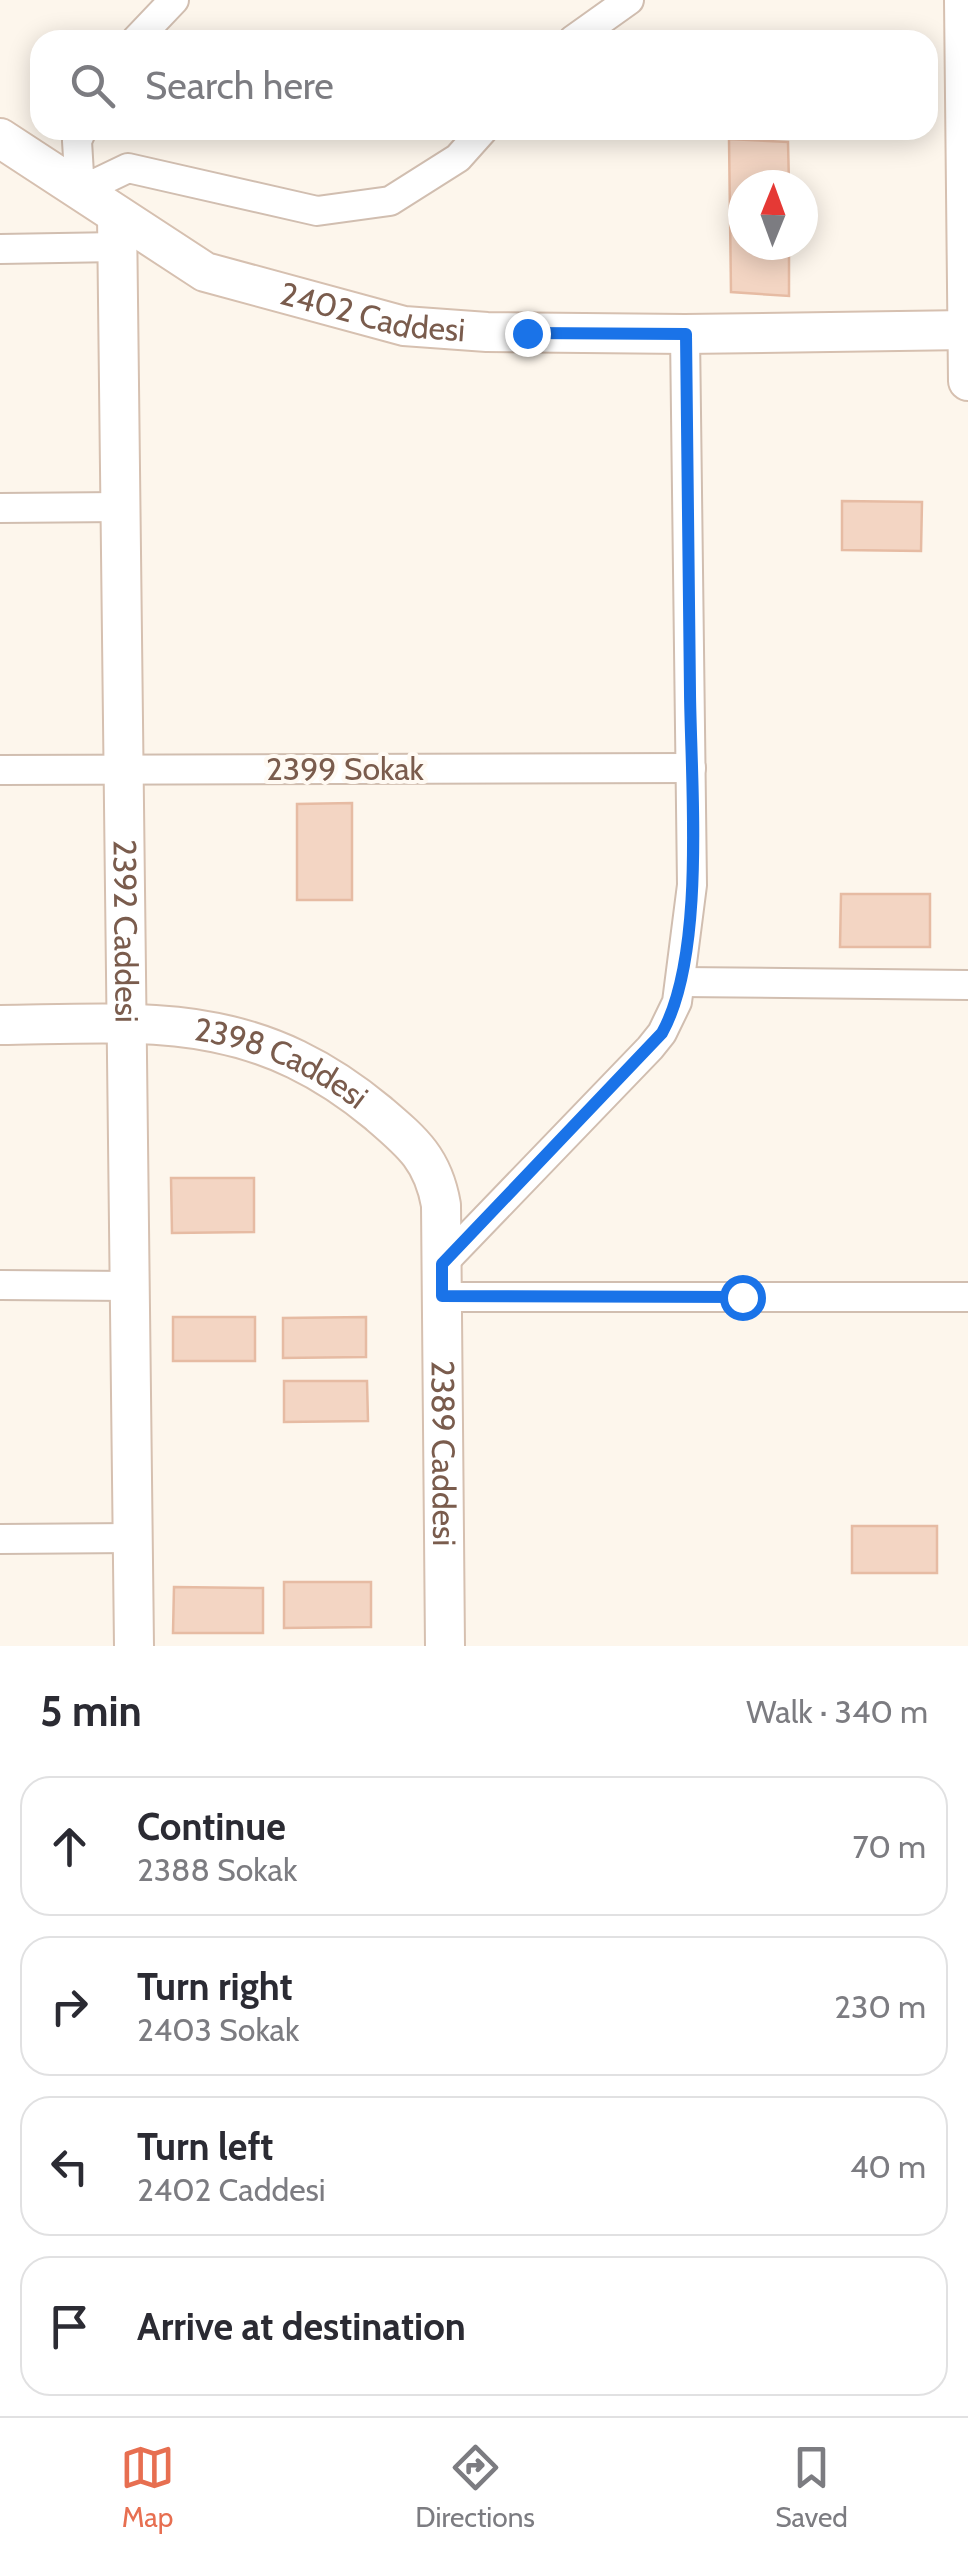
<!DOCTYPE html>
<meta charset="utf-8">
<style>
body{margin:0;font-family:Cabin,sans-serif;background:#f7f7f7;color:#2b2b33}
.compass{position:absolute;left:728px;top:170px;width:90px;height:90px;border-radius:50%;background:#fff;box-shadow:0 5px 25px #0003;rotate:1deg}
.stop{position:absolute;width:30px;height:30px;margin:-22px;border:8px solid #1a73e8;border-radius:50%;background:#fff}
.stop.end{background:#1a73e8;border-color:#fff;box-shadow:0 2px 10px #0008}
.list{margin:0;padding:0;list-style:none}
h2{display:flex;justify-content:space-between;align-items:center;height:130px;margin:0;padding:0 40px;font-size:42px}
h2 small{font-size:32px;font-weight:400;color:#7c7c81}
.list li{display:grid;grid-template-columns:65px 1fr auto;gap:30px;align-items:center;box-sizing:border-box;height:140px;margin:0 20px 20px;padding:0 20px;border:2px solid #e1e1e2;border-radius:30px}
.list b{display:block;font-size:38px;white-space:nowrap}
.list p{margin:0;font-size:32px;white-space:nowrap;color:#7c7c81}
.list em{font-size:32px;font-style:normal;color:#7c7c81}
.icon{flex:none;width:55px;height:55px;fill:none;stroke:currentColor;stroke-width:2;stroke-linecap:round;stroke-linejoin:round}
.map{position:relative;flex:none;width:968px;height:1646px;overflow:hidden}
.search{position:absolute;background:#fff;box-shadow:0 5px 25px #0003;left:30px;right:30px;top:30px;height:110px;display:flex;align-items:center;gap:25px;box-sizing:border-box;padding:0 35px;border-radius:30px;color:#7c7c81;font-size:38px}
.sheet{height:770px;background:#fff}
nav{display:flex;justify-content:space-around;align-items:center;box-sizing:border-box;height:140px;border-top:2px solid #e1e1e2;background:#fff;font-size:28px;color:#7c7c81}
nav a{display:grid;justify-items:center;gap:5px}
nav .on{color:#e76f51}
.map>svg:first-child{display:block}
</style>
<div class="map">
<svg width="968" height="1646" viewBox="0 0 968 1646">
<rect width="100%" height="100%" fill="#fdf6ec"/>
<g fill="#f3d5c3" stroke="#e6bba3" stroke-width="2.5">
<polygon points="729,139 788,142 789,185 743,185 743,245 789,245 789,296 731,292"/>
<polygon points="842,501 922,502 921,551 842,550"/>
<polygon points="352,803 352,900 297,900 297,804"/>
<polygon points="841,894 930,894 930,947 840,947"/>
<polygon points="171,1178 254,1178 254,1232 172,1233"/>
<rect x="173" y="1317" width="82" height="44"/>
<polygon points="366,1317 366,1357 283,1358 283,1318"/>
<polygon points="284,1381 367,1381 368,1421 284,1422"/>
<rect x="852" y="1526" width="85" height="47"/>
<polygon points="284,1582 371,1582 371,1627 284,1628"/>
<polygon points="174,1587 263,1588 263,1633 173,1633"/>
</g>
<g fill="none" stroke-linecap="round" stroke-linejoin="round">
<g stroke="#d1beb0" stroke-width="32">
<g id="street">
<polyline points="136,40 174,0"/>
<polyline points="573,40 629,0"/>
<polyline points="82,130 77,141 80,191 128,168 317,211 390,201 458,158 483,130"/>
<polyline points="0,249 118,247"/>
<polyline points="0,508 121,507"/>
<polyline points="0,770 691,768"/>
<polyline points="681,982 968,985"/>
<polyline points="442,1264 650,1048 662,1033 677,1002 692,885 685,334"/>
<polyline points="0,1285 130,1286"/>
<polyline points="442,1297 968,1297"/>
<polyline points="0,1539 133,1538"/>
</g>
</g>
<g stroke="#d6c0b0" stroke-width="42">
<g id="secondary">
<polyline points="964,0 968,381"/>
<path id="s1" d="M0,138L205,272L404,326L487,332L685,334L967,330"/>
<path id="s2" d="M117,216L134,1646"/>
<path id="s3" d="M0,1025C150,1023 254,1010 378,1113C412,1142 433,1159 441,1205L445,1646"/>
</g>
</g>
<use href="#street" stroke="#fff" stroke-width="28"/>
<use href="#secondary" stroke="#fff" stroke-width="38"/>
</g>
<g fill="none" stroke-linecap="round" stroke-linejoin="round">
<path stroke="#1a73e8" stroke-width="12" d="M527,333L686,334C687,454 689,573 690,693C691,785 706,954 662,1033L442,1264V1296L742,1297"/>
</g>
<g text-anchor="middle" stroke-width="8" stroke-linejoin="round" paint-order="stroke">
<g font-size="32" fill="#7a5c4d" stroke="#fffaf3">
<text dy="11" stroke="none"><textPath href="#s1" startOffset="418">2402 Caddesi</textPath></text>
<text x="345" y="780">2399 Sokak</text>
<text dy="11" stroke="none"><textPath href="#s2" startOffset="715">2392 Caddesi</textPath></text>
<text dy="11" stroke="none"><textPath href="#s3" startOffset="288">2398 Caddesi</textPath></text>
<text dy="11" stroke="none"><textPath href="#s3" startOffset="762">2389 Caddesi</textPath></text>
</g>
</g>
</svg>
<svg class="compass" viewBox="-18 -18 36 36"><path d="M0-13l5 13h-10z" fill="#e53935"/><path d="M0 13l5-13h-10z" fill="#7c7c81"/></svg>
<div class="stop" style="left:742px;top:1297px"></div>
<div class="stop end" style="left:527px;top:333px"></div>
<div class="search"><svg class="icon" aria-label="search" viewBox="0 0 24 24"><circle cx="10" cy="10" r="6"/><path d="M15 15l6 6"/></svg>Search here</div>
</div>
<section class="sheet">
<h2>5 min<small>Walk · 340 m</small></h2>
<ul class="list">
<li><svg class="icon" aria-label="ahead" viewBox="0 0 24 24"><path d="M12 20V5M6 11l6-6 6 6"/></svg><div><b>Continue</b><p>2388 Sokak</p></div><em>70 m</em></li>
<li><svg class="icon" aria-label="right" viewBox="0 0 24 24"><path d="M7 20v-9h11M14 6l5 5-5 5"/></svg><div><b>Turn right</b><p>2403 Sokak</p></div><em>230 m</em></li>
<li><svg class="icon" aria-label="left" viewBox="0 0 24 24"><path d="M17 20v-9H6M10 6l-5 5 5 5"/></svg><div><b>Turn left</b><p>2402 Caddesi</p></div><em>40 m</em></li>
<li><svg class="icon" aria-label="arrive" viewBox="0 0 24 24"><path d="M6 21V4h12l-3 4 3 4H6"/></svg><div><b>Arrive at destination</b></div></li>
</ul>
</section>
<nav>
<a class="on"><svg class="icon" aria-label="map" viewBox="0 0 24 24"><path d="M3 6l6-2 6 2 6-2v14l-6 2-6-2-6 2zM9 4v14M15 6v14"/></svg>Map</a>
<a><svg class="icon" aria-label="directions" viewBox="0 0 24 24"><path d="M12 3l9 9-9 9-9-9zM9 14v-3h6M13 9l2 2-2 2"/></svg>Directions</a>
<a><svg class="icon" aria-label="saved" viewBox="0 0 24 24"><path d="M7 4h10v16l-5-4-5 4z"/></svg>Saved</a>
</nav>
